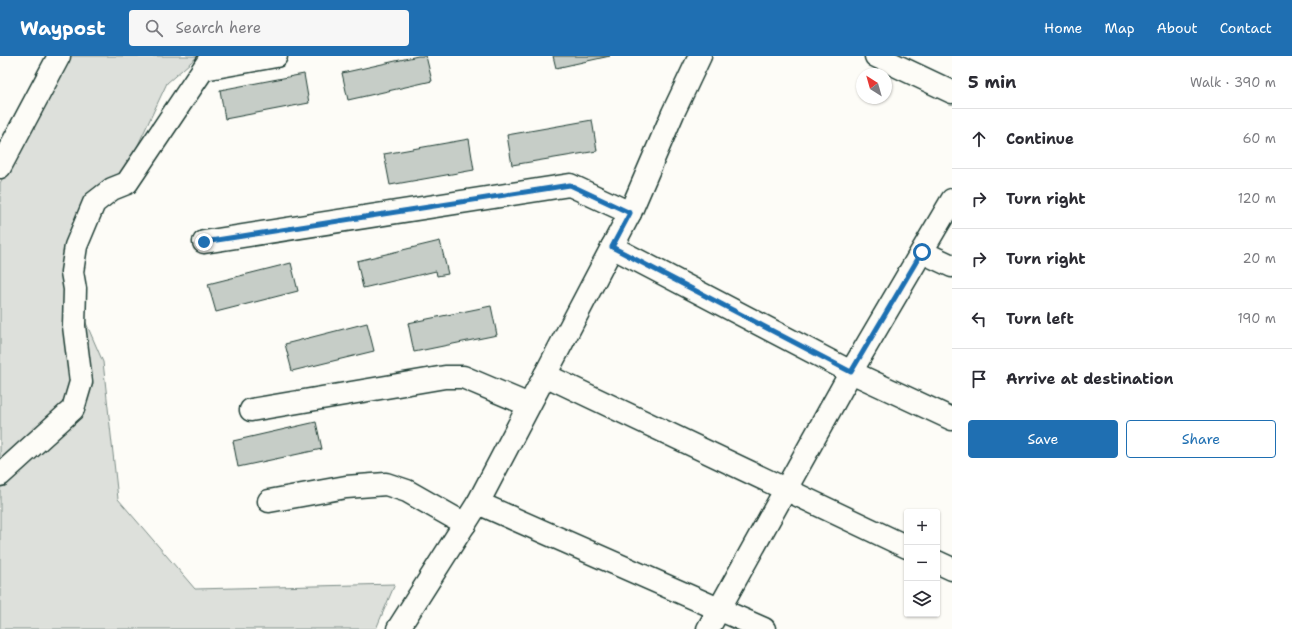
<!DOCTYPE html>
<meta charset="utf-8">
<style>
body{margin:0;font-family:"Shantell Sans",sans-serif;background:#f7f7f7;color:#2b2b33}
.controls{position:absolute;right:12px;bottom:12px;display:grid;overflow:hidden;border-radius:4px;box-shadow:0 1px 3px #0004}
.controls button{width:36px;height:36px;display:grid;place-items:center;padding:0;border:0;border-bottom:1px solid #e1e1e2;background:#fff;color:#2b2b33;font:20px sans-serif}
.compass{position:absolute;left:856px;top:12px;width:36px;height:36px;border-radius:50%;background:#fff;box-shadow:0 1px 3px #0004;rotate:323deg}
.stop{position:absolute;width:12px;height:12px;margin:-9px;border:3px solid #1f6fb2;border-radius:50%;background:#fff}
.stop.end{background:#1f6fb2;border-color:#fff;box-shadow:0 1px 4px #0008}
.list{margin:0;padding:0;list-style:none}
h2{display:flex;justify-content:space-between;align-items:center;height:52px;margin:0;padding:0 16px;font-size:17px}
h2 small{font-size:13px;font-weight:400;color:#7c7c81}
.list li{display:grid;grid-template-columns:26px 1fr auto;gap:12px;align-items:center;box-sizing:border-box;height:60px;padding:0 16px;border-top:1px solid #e1e1e2}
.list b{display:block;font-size:15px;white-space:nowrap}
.list em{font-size:13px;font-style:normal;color:#7c7c81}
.actions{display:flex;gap:8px;padding:12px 16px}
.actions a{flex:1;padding:9px 0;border:1px solid #1f6fb2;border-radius:4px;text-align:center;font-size:14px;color:#1f6fb2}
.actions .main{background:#1f6fb2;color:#fff}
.icon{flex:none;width:22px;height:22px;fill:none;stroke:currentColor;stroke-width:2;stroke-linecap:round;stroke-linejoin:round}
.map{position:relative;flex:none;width:952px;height:573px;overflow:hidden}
header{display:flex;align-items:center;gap:24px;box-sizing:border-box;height:56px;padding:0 20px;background:#1f6fb2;color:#fff}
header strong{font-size:19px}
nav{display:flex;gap:22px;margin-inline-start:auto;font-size:14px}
.search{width:280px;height:36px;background:#f7f7f7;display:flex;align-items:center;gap:10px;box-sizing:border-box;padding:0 14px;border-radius:4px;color:#7c7c81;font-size:15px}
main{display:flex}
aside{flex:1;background:#fff}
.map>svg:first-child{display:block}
</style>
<header>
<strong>Waypost</strong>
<div class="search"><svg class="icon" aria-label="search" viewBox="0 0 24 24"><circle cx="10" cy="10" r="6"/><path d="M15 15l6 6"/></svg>Search here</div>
<nav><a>Home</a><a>Map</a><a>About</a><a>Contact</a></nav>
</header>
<main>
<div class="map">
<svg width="952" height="573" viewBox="0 0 952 573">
<rect width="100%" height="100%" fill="#fdfcf7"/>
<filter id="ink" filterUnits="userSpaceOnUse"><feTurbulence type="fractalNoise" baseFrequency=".025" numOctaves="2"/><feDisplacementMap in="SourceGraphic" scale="8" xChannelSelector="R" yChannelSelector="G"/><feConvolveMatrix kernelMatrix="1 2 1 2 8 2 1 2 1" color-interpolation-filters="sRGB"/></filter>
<g filter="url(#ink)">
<polygon fill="#dde0db" stroke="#7e8e88" points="68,0 198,0 167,27 122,123 90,142 66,221 103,306 118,443 195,533 395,528 376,573 0,573 0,127"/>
<g fill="#c6cdc7" stroke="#1f3d34">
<polygon points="418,0 426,0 432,25 348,44 342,17"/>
<polygon points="553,0 610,0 556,12"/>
<polygon points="304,18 309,47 225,63 220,34"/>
<polygon points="592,64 597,95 512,109 507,79"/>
<polygon points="469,83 474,114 390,129 384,98"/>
<polygon points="440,185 448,218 437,220 436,215 363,232 357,205"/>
<polygon points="291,207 298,235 216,256 208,228"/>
<polygon points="491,250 497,279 414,296 408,267"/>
<polygon points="367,267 374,295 292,315 285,288"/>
<polygon points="316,366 322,393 238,411 233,385"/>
</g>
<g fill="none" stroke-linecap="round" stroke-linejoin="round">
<g stroke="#1f3d34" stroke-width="25">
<g id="minor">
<polyline points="876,0 952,36"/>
<polyline points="204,13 276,0"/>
<polyline points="0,111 59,0"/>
<polyline points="204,186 570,129 630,157"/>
<polyline points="612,191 851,316 952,363"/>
<polyline points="922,196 952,210"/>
<polyline points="545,319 907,491"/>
<polyline points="251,354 445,321 463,321 529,349"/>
<polyline points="0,419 73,353 81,326 74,270 75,233 72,216 76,190 94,147 112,133 127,127 212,0"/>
<polyline points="269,445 346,431 386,428 407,435 465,468"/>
<polyline points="478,447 764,573"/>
<polyline points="937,506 952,513"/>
<polyline points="398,573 478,447 630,157 673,57 700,0"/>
<polyline points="708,573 851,316 952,144"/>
</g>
</g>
<use href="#minor" stroke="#fdfcf7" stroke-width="22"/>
</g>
</g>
<g fill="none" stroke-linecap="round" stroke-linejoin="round" filter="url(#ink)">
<polyline stroke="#1f6fb2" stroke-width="5" points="204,186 570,129 630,157 612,191 851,316 922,196"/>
</g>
</svg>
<div class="controls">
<button>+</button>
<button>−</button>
<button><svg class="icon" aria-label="layers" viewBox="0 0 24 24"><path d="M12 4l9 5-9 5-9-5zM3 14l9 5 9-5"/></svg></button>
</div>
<svg class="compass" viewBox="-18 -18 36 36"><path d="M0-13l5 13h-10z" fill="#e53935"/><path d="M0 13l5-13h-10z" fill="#7c7c81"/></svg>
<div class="stop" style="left:922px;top:196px"></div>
<div class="stop end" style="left:204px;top:186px"></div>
</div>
<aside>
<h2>5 min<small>Walk · 390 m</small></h2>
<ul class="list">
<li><svg class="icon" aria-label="ahead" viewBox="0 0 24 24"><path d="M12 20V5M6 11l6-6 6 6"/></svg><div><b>Continue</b></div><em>60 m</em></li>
<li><svg class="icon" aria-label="right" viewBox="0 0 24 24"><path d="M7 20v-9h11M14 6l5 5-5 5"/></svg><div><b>Turn right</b></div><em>120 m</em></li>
<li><svg class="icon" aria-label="right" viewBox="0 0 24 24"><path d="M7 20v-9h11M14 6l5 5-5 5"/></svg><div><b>Turn right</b></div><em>20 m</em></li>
<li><svg class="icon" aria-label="left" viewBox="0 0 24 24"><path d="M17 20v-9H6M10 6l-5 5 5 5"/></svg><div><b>Turn left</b></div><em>190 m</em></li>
<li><svg class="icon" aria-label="arrive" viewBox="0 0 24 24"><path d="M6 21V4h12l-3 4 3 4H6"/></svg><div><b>Arrive at destination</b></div></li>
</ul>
<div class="actions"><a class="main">Save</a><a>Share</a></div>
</aside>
</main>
